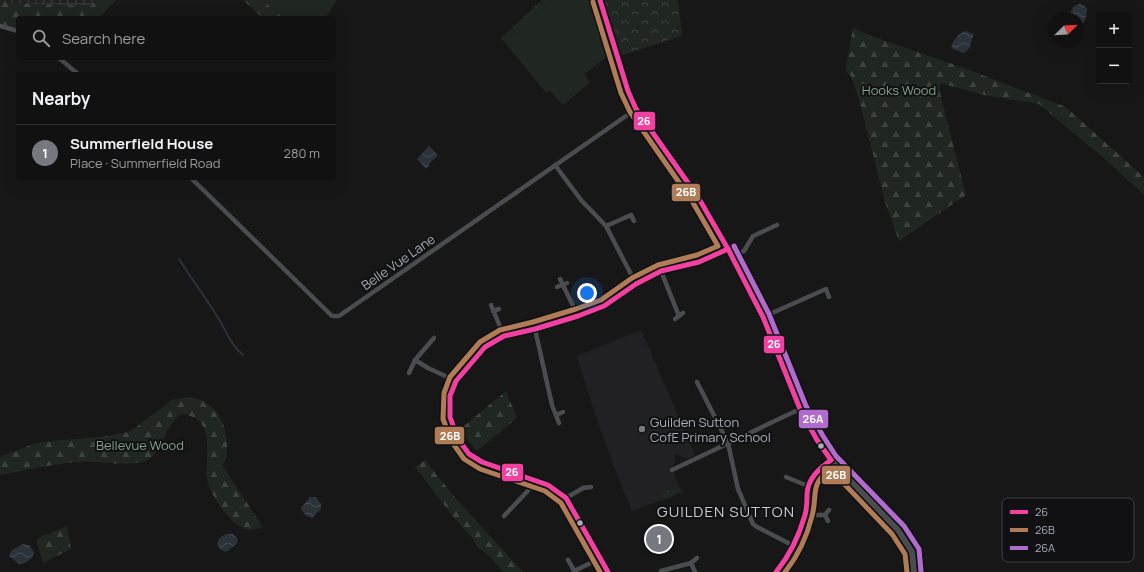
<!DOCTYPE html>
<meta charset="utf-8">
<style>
body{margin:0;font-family:Manrope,sans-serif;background:#1a1a1a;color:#f1f3f6}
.controls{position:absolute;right:12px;top:12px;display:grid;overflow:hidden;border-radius:4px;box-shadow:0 4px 16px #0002}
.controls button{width:36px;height:36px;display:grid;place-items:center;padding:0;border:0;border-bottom:1px solid #303131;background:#111;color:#f1f3f6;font:20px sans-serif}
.compass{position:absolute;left:1048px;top:12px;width:36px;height:36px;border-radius:50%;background:#111;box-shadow:0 4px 16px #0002;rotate:66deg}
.you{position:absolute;left:587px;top:293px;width:14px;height:14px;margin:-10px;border:3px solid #fff;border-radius:50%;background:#1a73e8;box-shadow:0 0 0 6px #1a73e833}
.badge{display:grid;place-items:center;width:26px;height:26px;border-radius:50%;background:#767880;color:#fff;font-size:13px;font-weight:700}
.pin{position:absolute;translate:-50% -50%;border:2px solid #fff;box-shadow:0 1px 4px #0006}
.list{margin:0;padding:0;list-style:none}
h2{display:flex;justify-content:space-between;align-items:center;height:52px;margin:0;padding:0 16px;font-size:17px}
h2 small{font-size:13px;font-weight:400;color:#9c9d9f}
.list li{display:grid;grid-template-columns:26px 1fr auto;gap:12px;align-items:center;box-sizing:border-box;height:56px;padding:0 16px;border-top:1px solid #303131}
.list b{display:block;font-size:15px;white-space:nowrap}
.list p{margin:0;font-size:13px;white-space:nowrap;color:#9c9d9f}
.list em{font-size:13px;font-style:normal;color:#9c9d9f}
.icon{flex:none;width:22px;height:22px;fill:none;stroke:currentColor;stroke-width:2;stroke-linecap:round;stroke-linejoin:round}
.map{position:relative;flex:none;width:1144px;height:572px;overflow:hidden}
.search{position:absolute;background:#111;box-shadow:0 4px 16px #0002;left:16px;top:16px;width:320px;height:44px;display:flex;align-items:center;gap:10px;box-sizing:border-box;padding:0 14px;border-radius:4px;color:#9c9d9f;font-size:15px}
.panel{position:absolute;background:#111;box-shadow:0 4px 16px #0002;left:16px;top:72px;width:320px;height:108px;border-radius:4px}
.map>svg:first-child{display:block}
</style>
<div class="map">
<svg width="1144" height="572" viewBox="0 0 1144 572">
<defs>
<pattern id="industrial-grid" width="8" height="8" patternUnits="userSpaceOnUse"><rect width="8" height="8" fill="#212123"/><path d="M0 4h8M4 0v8" fill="none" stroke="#3e3f41"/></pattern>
<pattern id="forest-firs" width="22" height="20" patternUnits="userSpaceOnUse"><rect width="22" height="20" fill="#202621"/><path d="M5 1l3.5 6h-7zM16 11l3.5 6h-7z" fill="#3e433f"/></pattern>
<pattern id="park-crowns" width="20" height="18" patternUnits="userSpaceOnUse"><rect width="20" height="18" fill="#202621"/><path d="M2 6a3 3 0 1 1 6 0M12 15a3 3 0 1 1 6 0" fill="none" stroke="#3e433f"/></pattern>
<pattern id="water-waves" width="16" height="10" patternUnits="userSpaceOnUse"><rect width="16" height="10" fill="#2b3239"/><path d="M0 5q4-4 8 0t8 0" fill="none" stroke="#474d54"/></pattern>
</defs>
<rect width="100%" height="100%" fill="#171717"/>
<polygon fill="#212123" points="641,330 695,455 688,459 682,457 677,453 674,455 676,461 672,468 679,486 661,493 663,500 632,511 614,467 592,405 577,356"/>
<polygon fill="url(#industrial-grid)" points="6,0 97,0 91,6 9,3"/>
<g fill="#202621">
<polygon points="262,0 337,0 325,18 283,18"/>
<polygon points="550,0 592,0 596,16 600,17 611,55 605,58 585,74 590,83 563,105 549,90 546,93 501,38 520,33 534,20"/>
</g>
<g fill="url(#forest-firs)">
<polygon points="0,0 6,0 9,3 91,6 97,0 116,0 98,18 18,18 18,28 0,24"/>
<polygon points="243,0 262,0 283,18 263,18"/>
<polygon points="542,0 550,0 534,20 520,33 501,38"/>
<polygon points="853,28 871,36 964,68 1066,107 1144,177 1144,195 1106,160 1039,104 984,95 940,83 940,93 966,195 899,241 885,202 859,99 851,76 845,71"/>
<polygon points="506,391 517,418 477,451 459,430"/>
<path d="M190,397C214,401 227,421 227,445C227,453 228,458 222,465L263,527C257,529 250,531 245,529C230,524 209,494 207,478C204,455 218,419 182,414C166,421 163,452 148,460C131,468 97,460 78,462C52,464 26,470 0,475V457L36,443L51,441L102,437L127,432L135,428L172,400Z"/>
<polygon points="425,460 453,495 523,572 503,572 492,559 477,546 473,539 455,519 415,467"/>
<polygon points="67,526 71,549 43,563 36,539"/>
</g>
<g fill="url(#park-crowns)">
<polygon points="604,0 678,0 682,36 622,55"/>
<polygon points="679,486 682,492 663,500 661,493"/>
</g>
<g fill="url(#water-waves)">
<path d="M1079,4L1083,5L1087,9C1087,16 1084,25 1078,29V18H1066L1074,6Z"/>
<path d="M965,31L974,34C970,42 972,49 963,53L951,48C953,40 958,34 965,31Z"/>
<polygon points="429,146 438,155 430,163 429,166 426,169 417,159"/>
<path d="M310,497H316L321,504V509L312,518C306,516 303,514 301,508Z"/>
<polygon points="226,534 233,534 238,539 237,544 226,552 220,549 217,544 219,539"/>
<polygon points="23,544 29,545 34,552 32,558 25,563 19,564 9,556 12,550"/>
</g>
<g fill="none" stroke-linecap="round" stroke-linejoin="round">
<path stroke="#2b3239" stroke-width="2" d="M179,259C191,278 205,297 217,316C226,330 230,344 243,355"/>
<g stroke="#4b4c50" stroke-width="4.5">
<polyline points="0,26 18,31"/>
<polyline points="59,58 78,74"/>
<polyline points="555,165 581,200 606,226"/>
<polyline points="191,178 332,316 339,316 636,109"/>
<polyline points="634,221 631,215 606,226 636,284"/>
<polyline points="732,257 744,251 753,236 777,225"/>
<polyline points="661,271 679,316"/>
<polyline points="560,279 578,316"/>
<polyline points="557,287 567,283"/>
<polyline points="491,305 504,336"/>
<polyline points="493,311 499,309"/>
<polyline points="763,317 826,289 829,297"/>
<polyline points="675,319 683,313"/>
<polyline points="535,329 552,405 559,423"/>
<polyline points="415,360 434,338"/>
<polyline points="409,373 415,360 428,368 456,381"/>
<polyline points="697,382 728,443 738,489 753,524 757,527 794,546"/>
<polyline points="556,415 563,412"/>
<polyline points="672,470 800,409"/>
<polyline points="786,477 808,486"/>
<polyline points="566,498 583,488 591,487"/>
<polyline points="806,515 825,515 829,510"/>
<polyline points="825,515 828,521"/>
<polyline points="504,516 538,480"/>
<polyline points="568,560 575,572"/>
<polyline points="574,571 599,559"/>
<polyline points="661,571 691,563"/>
<polyline points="608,572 566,498 548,485 482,462 469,454 458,439 450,417 450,396 456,381 485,347 504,336 535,329 578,316 604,306 636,284 661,271 699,262 728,249"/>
<polyline points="695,572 691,563 697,558"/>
<path d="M776,572C790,557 800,535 805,515C808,506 806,496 808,487C811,475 821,467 831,460"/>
</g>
<polyline stroke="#4b4c50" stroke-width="6" points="600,0 628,91 636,109 669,155 698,197 728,249 763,317 800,409 817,440 831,460 898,530 912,552 914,572"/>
<g stroke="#111113" stroke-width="8">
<g id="bus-1">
<polyline points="600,0 628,91 636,109 698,197 728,249 763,317 800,409 817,440 831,460"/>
<polyline points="608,572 566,498 548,485 482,462 469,454 458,439 450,417 450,396 456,381 485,347 504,336 535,329 578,316 604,306 636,284 661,271 699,262 728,249"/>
<path d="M776,572C790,555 799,536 805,515C807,508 807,501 807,494C808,478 819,469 831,460"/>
</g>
</g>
<g stroke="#111113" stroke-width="8">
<g id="bus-2">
<polyline points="593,2 621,93 630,112 692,201 718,246 697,255 658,265 632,278 601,300 576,309 533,322 500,330 480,342 450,377 444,393 443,419 452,442 464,459 480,469 545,491 561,503 600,572"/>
<path d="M785,572C798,556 807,536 812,516C818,494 809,486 830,469L892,534L905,554L907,572"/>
</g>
</g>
<g stroke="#111113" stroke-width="8">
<polyline id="bus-3" points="734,246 769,314 806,406 823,436 836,456 904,526 919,549 921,571"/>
</g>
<use href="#bus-1" stroke="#f240a1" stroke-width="5"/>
<use href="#bus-2" stroke="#b07c57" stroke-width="5"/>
<use href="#bus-3" stroke="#b06ccc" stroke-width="5"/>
</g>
<circle fill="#767880" stroke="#111113" stroke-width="1.5" cx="642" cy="429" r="4"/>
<g fill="#a9adb8" stroke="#111113" stroke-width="1.5">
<circle cx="821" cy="446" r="3.5"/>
<circle cx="580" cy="523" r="3.5"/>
</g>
<g text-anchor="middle" stroke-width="4" stroke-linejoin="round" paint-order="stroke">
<g font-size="13" fill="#81a284" stroke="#111113">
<text x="899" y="95">Hooks Wood</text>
<text x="140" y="450">Bellevue Wood</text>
</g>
<g font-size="13" fill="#a9adb8" stroke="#111113">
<text transform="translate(398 262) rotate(-35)" y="5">Belle Vue Lane</text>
</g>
<g font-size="13" fill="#a9adb8" stroke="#111113" text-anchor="start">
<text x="650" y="427">Guilden Sutton<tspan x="650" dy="15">CofE Primary School</tspan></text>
</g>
<g font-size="15" letter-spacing="1" fill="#caccd4" stroke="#111113">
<text x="726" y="517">GUILDEN SUTTON</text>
</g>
</g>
<rect x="1002" y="498" width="132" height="64" rx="6" fill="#111113" stroke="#3f4045" stroke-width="1"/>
<rect x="1010" y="510" width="18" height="4" fill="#f240a1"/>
<rect x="1010" y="528" width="18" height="4" fill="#b07c57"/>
<rect x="1010" y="546" width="18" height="4" fill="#b06ccc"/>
<g font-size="11" fill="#a9adb8">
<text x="1035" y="516">26</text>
<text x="1035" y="534">26B</text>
<text x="1035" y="552">26A</text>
</g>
<g stroke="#111113" stroke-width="1.5">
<rect x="633" y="111" width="23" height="20" rx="4" fill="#f240a1"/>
<rect x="671" y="183" width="30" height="19" rx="4" fill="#b07c57"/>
<rect x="763" y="335" width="22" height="19" rx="4" fill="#f240a1"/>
<rect x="798" y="409" width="31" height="20" rx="4" fill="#b06ccc"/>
<rect x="434" y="426" width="31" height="19" rx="4" fill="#b07c57"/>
<rect x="501" y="463" width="23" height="19" rx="4" fill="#f240a1"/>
<rect x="821" y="465" width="30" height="20" rx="4" fill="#b07c57"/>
</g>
<g font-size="11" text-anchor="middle" font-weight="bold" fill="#fff">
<text x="644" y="125">26</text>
<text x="686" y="196">26B</text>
<text x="774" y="348">26</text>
<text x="813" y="423">26A</text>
<text x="450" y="440">26B</text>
<text x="512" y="476">26</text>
<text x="836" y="479">26B</text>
</g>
</svg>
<div class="controls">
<button>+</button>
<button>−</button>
</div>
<svg class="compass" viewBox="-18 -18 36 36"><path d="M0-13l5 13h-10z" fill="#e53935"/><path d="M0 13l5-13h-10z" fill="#9c9d9f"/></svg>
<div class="you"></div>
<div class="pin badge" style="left:659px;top:539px">1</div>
<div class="search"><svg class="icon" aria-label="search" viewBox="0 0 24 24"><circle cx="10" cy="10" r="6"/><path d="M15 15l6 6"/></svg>Search here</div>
<section class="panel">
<h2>Nearby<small></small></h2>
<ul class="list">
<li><span class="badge">1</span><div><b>Summerfield House</b><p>Place · Summerfield Road</p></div><em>280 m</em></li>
</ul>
</section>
</div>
